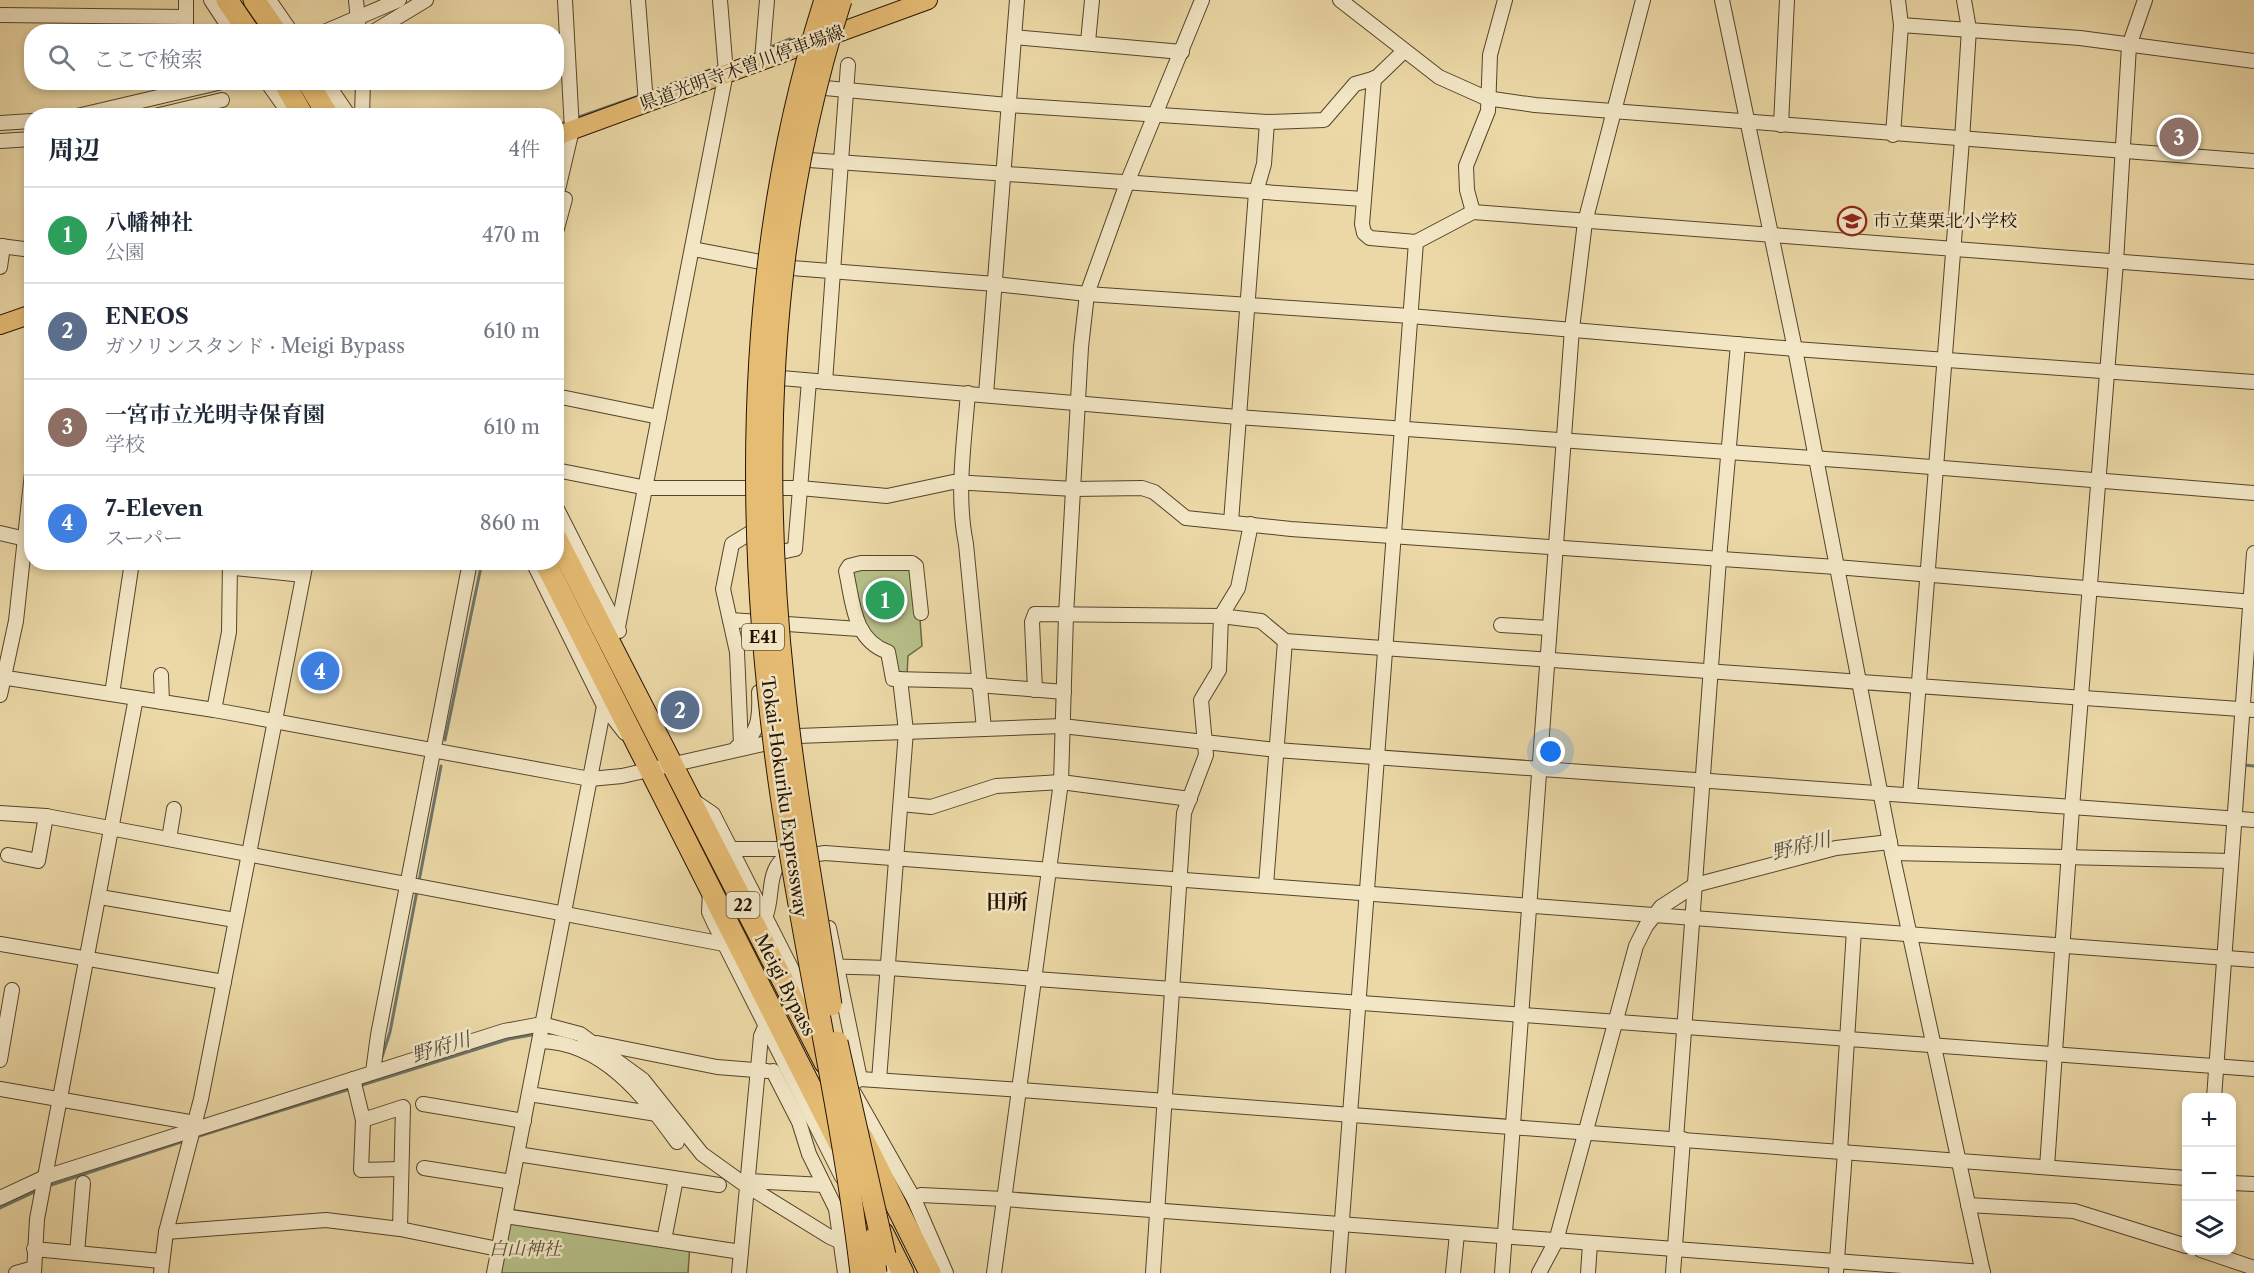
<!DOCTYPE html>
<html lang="ja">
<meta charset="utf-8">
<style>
body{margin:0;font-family:"Libre Caslon Text","Noto Serif JP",serif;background:#f2f2f3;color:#1f2937}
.controls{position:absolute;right:18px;bottom:18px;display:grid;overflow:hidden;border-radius:12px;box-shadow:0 3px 9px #0003}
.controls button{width:54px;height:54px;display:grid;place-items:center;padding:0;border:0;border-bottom:2px solid #e0e1e3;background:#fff;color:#1f2937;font:30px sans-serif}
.you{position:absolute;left:1551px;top:752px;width:21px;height:21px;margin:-15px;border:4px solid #fff;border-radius:50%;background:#1a73e8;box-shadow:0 0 0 9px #1a73e833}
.badge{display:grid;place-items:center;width:39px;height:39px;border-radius:50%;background:#2563eb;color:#fff;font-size:20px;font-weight:700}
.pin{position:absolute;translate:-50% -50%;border:3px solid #fff;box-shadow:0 2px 6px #0006}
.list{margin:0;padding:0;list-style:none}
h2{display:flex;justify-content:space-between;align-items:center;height:78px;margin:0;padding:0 24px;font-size:26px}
h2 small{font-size:20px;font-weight:400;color:#747a83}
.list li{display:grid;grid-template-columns:39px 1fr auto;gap:18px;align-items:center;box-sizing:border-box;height:96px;padding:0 24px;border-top:2px solid #e0e1e3}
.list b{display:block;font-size:22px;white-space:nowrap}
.list p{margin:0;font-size:20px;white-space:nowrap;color:#747a83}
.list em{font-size:20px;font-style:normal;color:#747a83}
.icon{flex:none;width:33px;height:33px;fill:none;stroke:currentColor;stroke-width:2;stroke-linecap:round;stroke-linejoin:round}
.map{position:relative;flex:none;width:2254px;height:1273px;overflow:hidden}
.search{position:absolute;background:#fff;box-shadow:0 3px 9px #0003;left:24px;top:24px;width:540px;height:66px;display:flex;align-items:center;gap:15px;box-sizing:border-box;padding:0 21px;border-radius:24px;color:#747a83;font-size:22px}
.panel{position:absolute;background:#fff;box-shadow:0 3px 9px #0003;left:24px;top:108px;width:540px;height:462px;border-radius:24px}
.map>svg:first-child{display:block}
</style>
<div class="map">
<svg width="2254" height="1273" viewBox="0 0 2254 1273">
<rect width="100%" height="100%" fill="#ebd8a6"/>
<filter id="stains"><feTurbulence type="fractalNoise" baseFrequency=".00333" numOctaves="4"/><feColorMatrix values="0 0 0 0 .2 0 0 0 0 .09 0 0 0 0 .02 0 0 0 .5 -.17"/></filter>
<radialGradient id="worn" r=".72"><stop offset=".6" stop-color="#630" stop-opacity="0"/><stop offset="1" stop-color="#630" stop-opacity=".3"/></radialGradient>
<g fill="#b6bf88" stroke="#6c6844" stroke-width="1.5">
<polygon points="916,566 922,646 908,656 907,676 893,679 888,652 859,629 851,568"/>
<polygon points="504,1222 690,1244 688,1273 496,1273"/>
</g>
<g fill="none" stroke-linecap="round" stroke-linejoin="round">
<g stroke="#6d756c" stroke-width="3">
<polyline points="768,48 790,39"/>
<polyline points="650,92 718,67"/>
<polyline points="579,117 639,96"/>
<polyline points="556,125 563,123"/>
<polyline points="445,740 482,562"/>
<polyline points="2244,765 2254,766"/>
<polyline points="419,881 441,766"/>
<polyline points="544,1034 566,1038"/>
<polyline points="382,1057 390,1032 417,891"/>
<polyline points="359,1086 509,1039 537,1034"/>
<polyline points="196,1137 350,1089"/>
<polyline points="48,1186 184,1141"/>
<polyline points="0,1208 39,1190"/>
</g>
<g stroke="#55442a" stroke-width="16">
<g id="minor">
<polyline points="211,0 232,32"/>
<polyline points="269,0 291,32"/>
<polyline points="356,0 359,32"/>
<polyline points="638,0 646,103"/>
<polyline points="1340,0 1439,77 1486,98 1535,105 2254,161"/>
<polyline points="1722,0 1795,349 1892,853 1983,1273"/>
<polyline points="0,15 185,17"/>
<polyline points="1901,25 2080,38 2254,61"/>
<polyline points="186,32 186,0"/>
<polyline points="324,32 399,0"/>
<polyline points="373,32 426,0"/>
<polyline points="1014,37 1182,52"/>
<polyline points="1088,42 1092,0"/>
<polyline points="762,60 767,0"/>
<polyline points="1374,78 1362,224 1364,233 1370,238 1416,242 1473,212 2254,272"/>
<polyline points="267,82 291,116"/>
<polyline points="326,82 349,116"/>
<polyline points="825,88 1008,105 1267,122 1324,120 1355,84 1376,78 1403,52"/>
<polyline points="77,116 222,82"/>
<polyline points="155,116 222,100"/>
<polyline points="362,116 363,82"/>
<polyline points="0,123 32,121"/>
<polyline points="1781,125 1787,0"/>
<polyline points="1893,135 1901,25 1898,0"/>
<polyline points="0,141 32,139"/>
<polyline points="809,160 1363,199"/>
<polyline points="556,198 572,130 565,0"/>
<polyline points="1473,212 1467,190 1466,166 1488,111 1490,55 1505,0"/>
<polyline points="556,232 565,199 557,197"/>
<polyline points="0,246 32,250"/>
<polyline points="693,249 792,268 995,284 1087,294 1410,316 1795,349 2254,382"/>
<polyline points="0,267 3,246"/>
<polyline points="781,378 1238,417 1881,463 2254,493"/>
<polyline points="825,382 848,65"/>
<path d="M968,393C964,444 956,495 966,544L984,729"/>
<polyline points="986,394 1017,0"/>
<polyline points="556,396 659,417"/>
<polyline points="556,470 647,488 800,488 887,496 953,482 1074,489 1142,488 1154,492 1186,518 1291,529 1836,567 2254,602"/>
<polyline points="556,507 619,631"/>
<polyline points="1231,522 1256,192 1264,164 1267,122"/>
<polyline points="1251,524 1238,588 1221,616 1261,621 1285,641 2254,710"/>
<polyline points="0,533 30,540"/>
<polyline points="781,552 795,549 809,381"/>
<polyline points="226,562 235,568 303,575"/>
<polyline points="533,562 604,706 625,733"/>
<path d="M921,613L916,566L912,563H861L849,566L846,571C853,602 853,640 888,652L893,679L977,681"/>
<polyline points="730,620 859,629"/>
<polyline points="1501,625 1549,628"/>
<polyline points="618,627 726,73 720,0"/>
<polyline points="161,675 162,702"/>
<polyline points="0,677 214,710 590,779 622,776 798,736 1062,726 1276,750 2254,820"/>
<polyline points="978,685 1064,692"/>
<polyline points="1035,690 1032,622 1035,614 1221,616 1219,670 1201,700 1206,755 1184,813 1153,1273"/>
<polyline points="112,694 132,562"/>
<polyline points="0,695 16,621 32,473"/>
<polyline points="214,710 229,632 230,562"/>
<polyline points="741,745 737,652 723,589 732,544 750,533"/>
<path d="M737,747C760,736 760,714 759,692"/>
<polyline points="1910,795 1962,140 1969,29 1964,0"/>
<polyline points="694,801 713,814 812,1009"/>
<polyline points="901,804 931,807 996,786 1061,782 1190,799"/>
<polyline points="0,813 46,816 724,944"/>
<polyline points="169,839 174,809"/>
<polyline points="731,849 782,849"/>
<polyline points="1892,853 2231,861"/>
<polyline points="8,855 38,861 46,816"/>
<polyline points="1266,885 1285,641"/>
<polyline points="710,891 709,912 715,925 842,1177"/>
<polyline points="100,897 235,920"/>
<path d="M766,915C773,897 767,873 783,859L825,853L2254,960"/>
<polyline points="829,928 860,1079"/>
<polyline points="0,944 224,982"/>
<polyline points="818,966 889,968 2254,1069"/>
<path d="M540,1041C603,1042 644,1096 677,1142"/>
<polyline points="597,1043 717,1067 767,1071"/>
<polyline points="0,1060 12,990"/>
<polyline points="773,1071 799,1122 809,1154 836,1209 845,1273"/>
<polyline points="373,1072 378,1035 470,562"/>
<polyline points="353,1079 363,1120 361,1170 401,1169"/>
<polyline points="879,1080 906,731 900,679"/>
<polyline points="849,1085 860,1079 1021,1090 2186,1178"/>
<polyline points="0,1089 195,1123"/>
<polyline points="854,1093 914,1199 946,1273"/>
<polyline points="529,1094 657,1114"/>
<polyline points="2214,1098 2254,553"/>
<polyline points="423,1104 524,1121"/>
<polyline points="363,1120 403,1107 400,1229"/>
<polyline points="1676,1139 1719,559 1738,344"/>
<polyline points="1840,1151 1854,930"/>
<polyline points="517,1154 719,1185"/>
<polyline points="2047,1167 2072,808 2116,262 2129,46 2145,0"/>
<polyline points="424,1168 512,1182"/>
<polyline points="748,1181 824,1185"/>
<polyline points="2232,1183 2254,1184"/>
<polyline points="0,1198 45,1177 504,1031 542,1024 580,1034 643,1080 702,1154 741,1182 830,1237 848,1245"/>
<polyline points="914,1199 921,1195 1004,1199 1983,1272"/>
<polyline points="1968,1205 2074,1211 2186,1246"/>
<polyline points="858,1210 888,1273"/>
<polyline points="505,1216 741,1252"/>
<polyline points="166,1232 326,1220 400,1229 498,1249"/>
<polyline points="664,1240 676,1179"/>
<polyline points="34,1249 161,1261"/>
<polyline points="2201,1250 2254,1268"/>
<polyline points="77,1253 83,1183"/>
<polyline points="16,1273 34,1268"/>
<polyline points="34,1273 37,1219 136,698"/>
<polyline points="161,1273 166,1232 201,1099 306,562"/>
<polyline points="494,1273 604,706"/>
<polyline points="739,1273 761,1036 765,1027"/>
<polyline points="994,1273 1061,782 1066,615 1081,347 1087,294 1127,183 1202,0"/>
<polyline points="1338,1273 1416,242"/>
<polyline points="1453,1273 1457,1234"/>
<polyline points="1502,1273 1572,329 1585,222 1643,0"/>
<polyline points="1539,1273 1556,1241 1636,946 1646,926 1661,907 1695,885 1836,848 1890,842"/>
<polyline points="1588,1273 1590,1244"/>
<polyline points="1673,1273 1683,1139"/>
<polyline points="1836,1273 1845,1152"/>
</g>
</g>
<g stroke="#231201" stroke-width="20">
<g id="major">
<polyline points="556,136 928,0"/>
<polyline points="0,325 32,314"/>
</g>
</g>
<g stroke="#231201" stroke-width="23">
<g id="highway">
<polyline points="227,0 249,32"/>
<polyline points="254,0 276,32"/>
<polyline points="284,82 303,116"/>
<polyline points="308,82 328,116"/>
<polyline points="556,538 825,1063"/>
<polyline points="545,562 839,1143"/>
<polyline points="862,1137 930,1273"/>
<polyline points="883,1233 903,1273"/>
</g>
</g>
<use href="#minor" stroke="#f2e6c5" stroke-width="14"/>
<use href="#major" stroke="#e6bc73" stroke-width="18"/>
<use href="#highway" stroke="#e6bc73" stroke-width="21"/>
<g stroke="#231201" stroke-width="23" stroke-linecap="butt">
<g id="highway-bridge">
<path d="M825,0C744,252 743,521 779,781C802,946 842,1108 861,1273"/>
<path d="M831,1005C815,899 795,794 784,687C759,457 770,221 841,0"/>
<polyline points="837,1042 885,1255"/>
<polyline points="872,1240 876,1273"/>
</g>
</g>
<use href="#highway-bridge" stroke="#e6bc73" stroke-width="21"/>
</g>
<defs>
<g id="school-ring" transform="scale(1.5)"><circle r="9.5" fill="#f2e6c5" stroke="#8f2418" stroke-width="1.5"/><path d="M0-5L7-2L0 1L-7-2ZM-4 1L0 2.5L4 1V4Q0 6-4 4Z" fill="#8f2418"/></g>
</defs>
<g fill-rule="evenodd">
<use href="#school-ring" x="1852" y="221"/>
</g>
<g text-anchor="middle" stroke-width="5" stroke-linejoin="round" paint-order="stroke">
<g fill="#f2e6c5" stroke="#61523c" stroke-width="1.5">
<rect x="742" y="624" width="42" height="26" rx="4.5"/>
<rect x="726.5" y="892" width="33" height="26" rx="4.5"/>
</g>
<g font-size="16" font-weight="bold" fill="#231201">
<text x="763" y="643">E41</text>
<text x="743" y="911">22</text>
</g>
<g font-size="18" fill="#231201" stroke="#f2e6c5">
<text transform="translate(742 68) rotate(-20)" y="6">県道光明寺木曽川停車場線</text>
<text transform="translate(784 797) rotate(82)" y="6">Tokai-Hokuriku Expressway</text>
<text transform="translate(785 985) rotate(63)" y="6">Meigi Bypass</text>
</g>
<g font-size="18" fill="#231201" stroke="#f2e6c5" text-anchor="start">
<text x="1873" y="227">市立葉栗北小学校</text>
</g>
<g font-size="18" font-style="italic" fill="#564f30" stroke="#f2e6c5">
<text x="525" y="1255">白山神社</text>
</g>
<g font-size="20" font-style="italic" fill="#4e4c3f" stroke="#f2e6c5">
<text transform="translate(1801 846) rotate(-14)" y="7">野府川</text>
<text transform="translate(441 1047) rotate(-17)" y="7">野府川</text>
</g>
<g font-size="21" font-weight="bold" fill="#231201" stroke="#f2e6c5">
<text x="1007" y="909">田所</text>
</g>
</g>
<rect width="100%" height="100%" filter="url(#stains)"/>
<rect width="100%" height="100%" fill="url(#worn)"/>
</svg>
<div class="controls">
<button>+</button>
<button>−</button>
<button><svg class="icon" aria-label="layers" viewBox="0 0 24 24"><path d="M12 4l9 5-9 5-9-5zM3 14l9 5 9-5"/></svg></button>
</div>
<div class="you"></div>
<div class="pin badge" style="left:885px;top:600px;background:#2e9e5b">1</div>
<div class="pin badge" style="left:680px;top:710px;background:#5c6f8a">2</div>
<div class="pin badge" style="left:2179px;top:137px;background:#8d6e63">3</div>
<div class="pin badge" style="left:320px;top:671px;background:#3f7fe0">4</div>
<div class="search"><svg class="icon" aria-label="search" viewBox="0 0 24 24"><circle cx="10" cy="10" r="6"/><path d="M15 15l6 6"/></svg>ここで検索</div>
<section class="panel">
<h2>周辺<small>4件</small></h2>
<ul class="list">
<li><span class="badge" style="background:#2e9e5b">1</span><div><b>八幡神社</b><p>公園</p></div><em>470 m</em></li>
<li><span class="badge" style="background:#5c6f8a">2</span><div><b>ENEOS</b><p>ガソリンスタンド · Meigi Bypass</p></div><em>610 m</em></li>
<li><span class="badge" style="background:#8d6e63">3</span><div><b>一宮市立光明寺保育園</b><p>学校</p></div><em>610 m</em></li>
<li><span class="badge" style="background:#3f7fe0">4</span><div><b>7-Eleven</b><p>スーパー</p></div><em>860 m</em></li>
</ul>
</section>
</div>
